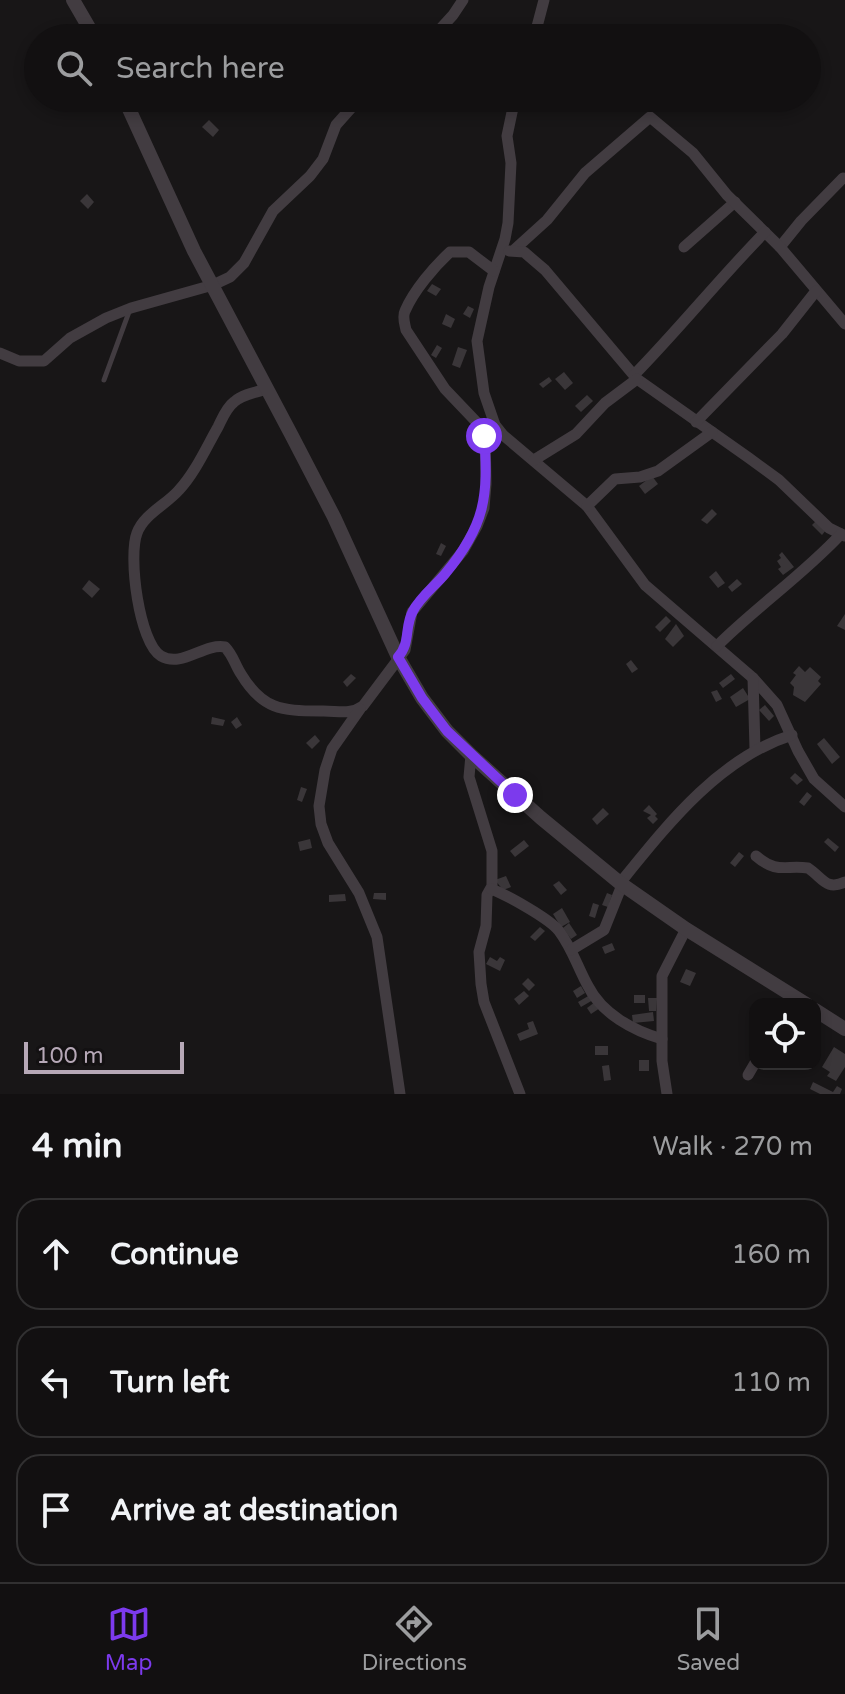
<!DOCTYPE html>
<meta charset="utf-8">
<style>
body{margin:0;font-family:"Varela Round",sans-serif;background:#1f1e1f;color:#f1f3f6}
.controls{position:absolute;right:24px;bottom:24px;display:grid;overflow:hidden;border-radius:16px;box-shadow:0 4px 12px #0003}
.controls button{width:72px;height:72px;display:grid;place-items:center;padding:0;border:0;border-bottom:2px solid #313031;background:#121011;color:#f1f3f6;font:40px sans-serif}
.scale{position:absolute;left:24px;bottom:20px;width:160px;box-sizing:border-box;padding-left:8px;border:4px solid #b6a8b7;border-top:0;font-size:22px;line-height:28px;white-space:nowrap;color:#b6a8b7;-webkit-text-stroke:6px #131112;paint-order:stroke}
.stop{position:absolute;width:24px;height:24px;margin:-18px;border:6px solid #7c3aed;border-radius:50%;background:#fff}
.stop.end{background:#7c3aed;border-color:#fff;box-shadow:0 2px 8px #0008}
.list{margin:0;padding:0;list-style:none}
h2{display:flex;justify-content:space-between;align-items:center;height:104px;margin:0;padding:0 32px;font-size:34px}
h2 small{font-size:26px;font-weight:400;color:#9c9d9f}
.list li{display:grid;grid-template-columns:52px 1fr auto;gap:24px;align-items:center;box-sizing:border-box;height:112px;margin:0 16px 16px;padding:0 16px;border:2px solid #313031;border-radius:24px}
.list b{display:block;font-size:30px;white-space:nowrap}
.list em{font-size:26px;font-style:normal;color:#9c9d9f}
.icon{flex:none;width:44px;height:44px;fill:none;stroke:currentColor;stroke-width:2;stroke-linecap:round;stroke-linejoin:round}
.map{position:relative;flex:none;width:845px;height:1094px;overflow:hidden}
.search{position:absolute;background:#121011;box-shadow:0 4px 12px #0003;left:24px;right:24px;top:24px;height:88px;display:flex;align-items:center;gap:20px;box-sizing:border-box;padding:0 28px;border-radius:44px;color:#9c9d9f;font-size:30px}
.sheet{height:488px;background:#121011}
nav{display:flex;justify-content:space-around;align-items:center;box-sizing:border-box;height:112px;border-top:2px solid #313031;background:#121011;font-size:22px;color:#9c9d9f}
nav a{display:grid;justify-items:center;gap:4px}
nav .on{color:#7c3aed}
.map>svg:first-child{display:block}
</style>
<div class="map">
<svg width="845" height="1094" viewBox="0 0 845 1094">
<rect width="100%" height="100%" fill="#181617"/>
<g fill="#3a3639">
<polygon points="209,120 219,130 213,137 202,127"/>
<polygon points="87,194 94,202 88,209 80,201"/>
<polygon points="432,284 441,289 436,296 427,291"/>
<polygon points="468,306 474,309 470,318 463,314"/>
<polygon points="446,314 455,319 451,328 442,324"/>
<polygon points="437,345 442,348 436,358 431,355"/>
<polygon points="458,347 467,350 460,368 452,365"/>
<polygon points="564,372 573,383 565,390 555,379"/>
<polygon points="549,377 552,381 543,388 539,384"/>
<polygon points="587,395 593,401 581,412 575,406"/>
<polygon points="652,476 658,484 645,494 639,486"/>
<polygon points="712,509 717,514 707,524 701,520"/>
<polygon points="816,521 826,530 822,535 812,525"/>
<polygon points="441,543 446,546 441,556 436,554"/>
<polygon points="782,552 794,567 783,575 778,569 781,567 777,561 781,558 779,555"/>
<polygon points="716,571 725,583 718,588 709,577"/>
<polygon points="737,579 742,584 732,592 728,587"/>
<polygon points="89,580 100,589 92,598 82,589"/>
<polygon points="845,614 845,630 837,626"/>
<polygon points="666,616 671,621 660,632 655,627"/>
<polygon points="676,624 684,636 673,647 665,639"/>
<polygon points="631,660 638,669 632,673 626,664"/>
<polygon points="799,666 805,672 810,667 821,677 818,681 821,684 805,702 793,695 794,687 790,683 796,675 793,673"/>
<polygon points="351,674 356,678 347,687 343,682"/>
<polygon points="731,674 735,679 723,688 719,683"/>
<polygon points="743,688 750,699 736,707 730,697"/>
<polygon points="717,690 722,699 716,702 711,692"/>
<polygon points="765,705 774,716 769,721 759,710"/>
<polygon points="212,717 225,720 223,726 211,724"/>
<polygon points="237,717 242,725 236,729 231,722"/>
<polygon points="315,735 320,741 312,749 306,743"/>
<polygon points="824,738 840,757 832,764 817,744"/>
<polygon points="795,773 803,780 797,785 790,778"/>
<polygon points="301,787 307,789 302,802 297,800"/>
<polygon points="807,792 812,796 804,806 799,802"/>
<polygon points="649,805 657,814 655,816 658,819 653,824 647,818 651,815 643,811"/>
<polygon points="603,808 609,814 597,825 592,819"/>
<polygon points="828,838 839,847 835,852 824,842"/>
<polygon points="310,839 312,848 300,851 298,842"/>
<polygon points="524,840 529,846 515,857 510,851"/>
<polygon points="739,852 744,856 735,867 730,863"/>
<polygon points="506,876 511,887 503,890 495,880"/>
<polygon points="559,881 567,890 561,895 553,885"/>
<polygon points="374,893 386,893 386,900 373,899"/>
<polygon points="607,893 612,895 608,907 602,905"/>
<polygon points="345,894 346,901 329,902 329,895"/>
<polygon points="593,903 599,905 595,918 589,916"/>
<polygon points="562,908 570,922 561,927 553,914"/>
<polygon points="569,923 577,935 571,939 563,928"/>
<polygon points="540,927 545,931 535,941 530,937"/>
<polygon points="612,943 615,950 605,954 602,947"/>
<polygon points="490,957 497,961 500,957 505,960 500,971 486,964"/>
<polygon points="686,969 696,973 690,986 680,982"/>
<polygon points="528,978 535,985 529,991 522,984"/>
<polygon points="581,986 585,993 577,998 573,991"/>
<polygon points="524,991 529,996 519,1005 514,999"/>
<polygon points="590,995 593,1000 581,1007 578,1002"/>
<rect x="634" y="995" width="11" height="8"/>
<polygon points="648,998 657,998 656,1011 649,1011"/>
<polygon points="595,1002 600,1008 591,1014 587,1008"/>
<polygon points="653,1012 654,1021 633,1023 632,1015"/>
<polygon points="533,1021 538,1034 520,1041 517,1034 529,1029 527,1023"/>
<rect x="595" y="1046" width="13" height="9"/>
<polygon points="834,1047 845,1054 845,1067 836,1081 827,1076 830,1072 822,1067"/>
<rect x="639" y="1060" width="10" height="11"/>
<polygon points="609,1065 611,1080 604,1081 602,1066"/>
<polygon points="813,1082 833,1092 837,1086 842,1089 840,1094 820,1094 810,1089"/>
</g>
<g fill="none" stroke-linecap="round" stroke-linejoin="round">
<polyline stroke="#423c41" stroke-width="5" points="104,380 129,312"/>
<g stroke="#423c41" stroke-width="11">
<polyline points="432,38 453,15 463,0"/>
<polyline points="534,38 544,0"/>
<polyline points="515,98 507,136 511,163 508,223 505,239 489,287 477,341 484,393 495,425 503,435 587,506 645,585 753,678 777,705 798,751 814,779 845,807"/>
<polyline points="684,247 735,202"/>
<polyline points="780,247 801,221 843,178"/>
<polyline points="515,249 547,220 585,173 650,117 693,153 727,195 780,247 845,324"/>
<polyline points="509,251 524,252 545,270 637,379 749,458 779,480 829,528 845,536"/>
<polyline points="0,353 19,361 44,361 70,338 106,318 131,308 213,285 230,277 244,263 273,211 310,176 323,159 336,125 360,98"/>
<path d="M634,375C679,329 720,278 765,232"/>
<path d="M268,389C257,392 243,394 234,402C226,408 222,419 218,427C206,448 195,473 179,490C166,505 144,514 137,533C128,556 139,643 161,656C182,668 204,643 225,647C233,655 235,665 241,674C262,709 281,711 320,711C336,710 349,716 363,706L405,650L412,612L463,551L477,526L484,508L486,484L485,431L495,425"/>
<polyline points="696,422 782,334 816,291"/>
<path d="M485,431L445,389L406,330C405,324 402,317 405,311C414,290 434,267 450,252H469L494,271"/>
<polyline points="534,460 576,434 605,403 637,379"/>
<polyline points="587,506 615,479 640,477 658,471 712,432"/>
<path d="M717,646C756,607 803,575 841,534"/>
<polyline points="753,678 755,749"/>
<polyline points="360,709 332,749 325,770 319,806 321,824 328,843 359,893 377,937 400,1094"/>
<polyline points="471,755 469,777 492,851 492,886 487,895 486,926 479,952 481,984 484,1002 520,1094"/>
<path d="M756,856C777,874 785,865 808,868C823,878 826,891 845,882"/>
<path d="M620,883C667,825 719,758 792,735"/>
<path d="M491,889C507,895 550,919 559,931C572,948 578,968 588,986C602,1014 634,1031 662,1039"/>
<polyline points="571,950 604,930 622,885"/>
<polyline points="748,1075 755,1063"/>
<polyline points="667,1094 662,1061 662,976 686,929"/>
</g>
<g stroke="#423c41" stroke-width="14">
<polyline points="73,0 95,38"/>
<polyline points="124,98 194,251 292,436 334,517 398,657 422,698 447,731 471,755 541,818 620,883 686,929 806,1004"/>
<polyline points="815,1010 845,1029"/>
</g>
</g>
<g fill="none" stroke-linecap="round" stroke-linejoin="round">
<path stroke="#7c3aed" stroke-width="10" d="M484,436C489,496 485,526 445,574C435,586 420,597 413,611C404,627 411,643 398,657L422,698L447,731L515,795"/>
</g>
</svg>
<div class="controls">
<button><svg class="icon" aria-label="locate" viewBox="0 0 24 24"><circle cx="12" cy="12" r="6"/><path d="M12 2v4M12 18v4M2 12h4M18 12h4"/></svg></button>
</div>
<div class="scale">100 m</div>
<div class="stop" style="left:484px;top:436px"></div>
<div class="stop end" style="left:515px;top:795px"></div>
<div class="search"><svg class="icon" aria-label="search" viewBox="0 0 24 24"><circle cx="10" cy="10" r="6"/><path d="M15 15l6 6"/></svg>Search here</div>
</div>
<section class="sheet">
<h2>4 min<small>Walk · 270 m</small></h2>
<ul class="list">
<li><svg class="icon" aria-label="ahead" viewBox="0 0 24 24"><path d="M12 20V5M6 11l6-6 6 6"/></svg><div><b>Continue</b></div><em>160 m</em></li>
<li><svg class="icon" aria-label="left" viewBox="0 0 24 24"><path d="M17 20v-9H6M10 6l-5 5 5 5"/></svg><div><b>Turn left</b></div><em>110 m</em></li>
<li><svg class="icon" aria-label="arrive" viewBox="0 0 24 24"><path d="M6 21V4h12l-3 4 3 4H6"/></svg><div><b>Arrive at destination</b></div></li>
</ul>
</section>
<nav>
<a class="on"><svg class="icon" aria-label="map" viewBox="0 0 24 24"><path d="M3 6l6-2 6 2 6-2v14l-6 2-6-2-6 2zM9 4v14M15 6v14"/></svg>Map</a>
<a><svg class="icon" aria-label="directions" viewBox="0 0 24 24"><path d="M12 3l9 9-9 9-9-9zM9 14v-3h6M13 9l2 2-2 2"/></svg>Directions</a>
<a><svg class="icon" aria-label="saved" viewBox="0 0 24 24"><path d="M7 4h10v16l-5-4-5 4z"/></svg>Saved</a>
</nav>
